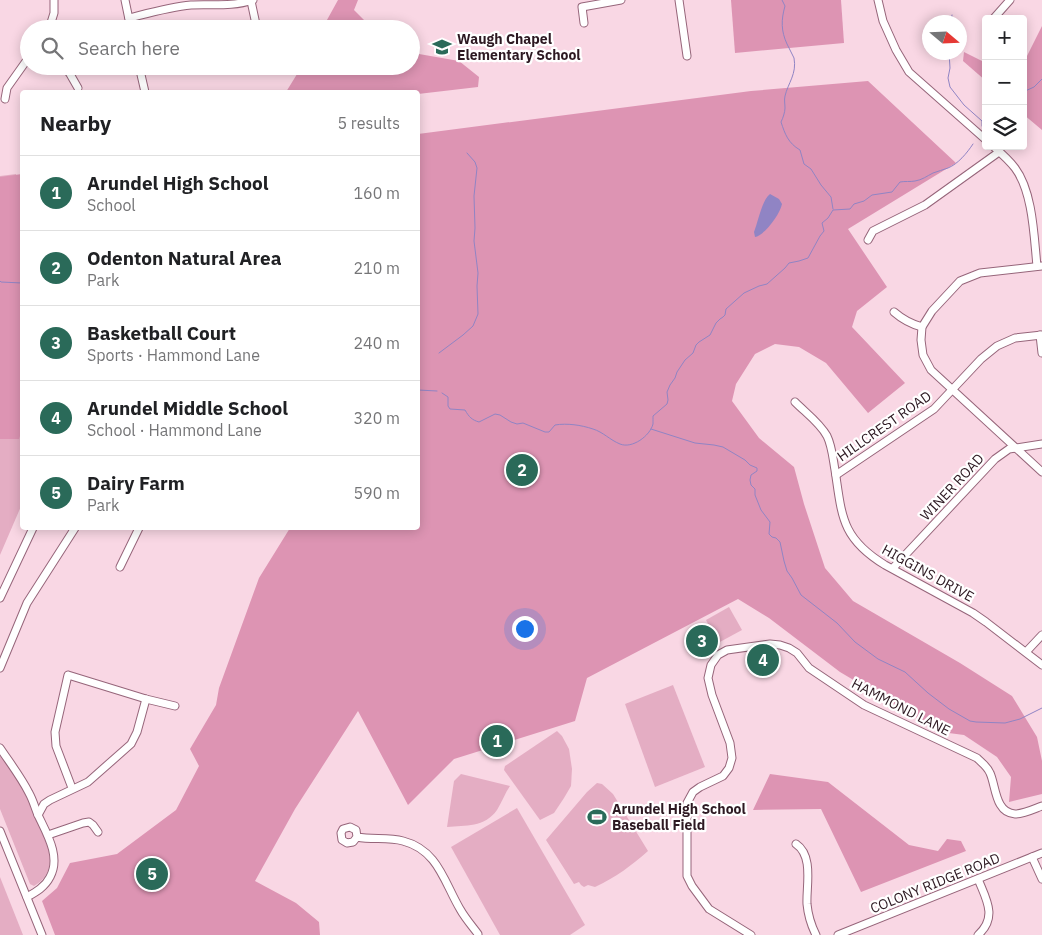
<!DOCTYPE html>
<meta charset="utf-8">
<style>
body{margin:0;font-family:"IBM Plex Sans",sans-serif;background:#f2f2f2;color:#202124}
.controls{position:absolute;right:15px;top:15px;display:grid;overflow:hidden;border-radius:5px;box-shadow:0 2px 12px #0003}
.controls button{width:45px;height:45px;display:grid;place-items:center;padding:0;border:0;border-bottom:1px solid #e0e0e0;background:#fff;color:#202124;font:25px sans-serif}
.compass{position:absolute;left:922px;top:15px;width:45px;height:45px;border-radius:50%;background:#fff;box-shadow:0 2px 12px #0003;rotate:109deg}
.you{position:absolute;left:524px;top:628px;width:18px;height:18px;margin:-12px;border:4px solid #fff;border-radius:50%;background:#1a73e8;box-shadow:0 0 0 8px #1a73e833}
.badge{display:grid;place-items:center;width:32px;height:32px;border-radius:50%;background:#2a6a59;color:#fff;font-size:16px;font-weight:700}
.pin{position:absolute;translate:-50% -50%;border:2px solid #fff;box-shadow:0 1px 5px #0006}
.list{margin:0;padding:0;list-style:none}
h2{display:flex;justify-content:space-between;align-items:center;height:65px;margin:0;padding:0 20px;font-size:21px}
h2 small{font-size:16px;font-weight:400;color:#757577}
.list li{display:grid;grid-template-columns:32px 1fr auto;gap:15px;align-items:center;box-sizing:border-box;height:75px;padding:0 20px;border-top:1px solid #e0e0e0}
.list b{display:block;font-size:19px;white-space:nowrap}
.list p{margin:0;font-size:16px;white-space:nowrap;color:#757577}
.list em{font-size:16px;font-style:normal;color:#757577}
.icon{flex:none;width:28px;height:28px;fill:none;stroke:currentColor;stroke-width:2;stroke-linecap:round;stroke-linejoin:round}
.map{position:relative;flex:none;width:1042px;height:935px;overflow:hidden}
.search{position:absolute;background:#fff;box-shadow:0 2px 12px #0003;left:20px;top:20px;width:400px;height:55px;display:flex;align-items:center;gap:12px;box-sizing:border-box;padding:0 18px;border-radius:28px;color:#757577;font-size:19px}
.panel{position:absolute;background:#fff;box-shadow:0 2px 12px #0003;left:20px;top:90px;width:400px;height:440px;border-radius:5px}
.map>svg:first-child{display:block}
</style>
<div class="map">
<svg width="1042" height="935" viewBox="0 0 1042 935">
<rect width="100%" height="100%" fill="#f9d7e4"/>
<g fill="#e4adc3">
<polygon points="16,174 20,211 22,211 22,504 0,555 0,176"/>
<polygon points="729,607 742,630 718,643 706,620"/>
<polygon points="710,629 717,643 696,654 688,640"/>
<polygon points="673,685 705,767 655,787 625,704"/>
<polygon points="557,731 562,736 569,749 572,769 571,786 564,798 554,813 540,820 504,770 505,766"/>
<path d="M0,756C24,778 37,821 49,850C52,866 48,878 34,886L30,884L0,809Z"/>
<path d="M461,774L510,786C505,793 502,802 497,810C484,828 466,825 447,827L454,781Z"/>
<path d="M597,783L602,784L613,794L648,851C631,866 616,877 595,887L588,885L584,887L581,885L579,882L574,884L546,840L587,792Z"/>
<polygon points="517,808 585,925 570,935 500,935 451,847"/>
<polygon points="0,877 23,935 0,935"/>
</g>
<g fill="#dd94b3">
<polygon points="338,0 358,0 354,10 373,29 322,29"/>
<polygon points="731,0 841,0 844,43 735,53"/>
<polygon points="1042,26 1042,130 1023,114 1023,59 1026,58"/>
<polygon points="411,50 419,54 459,61 479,77 478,87 418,94 418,92 286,92 302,66 411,66"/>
<polygon points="964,52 986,63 986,81 963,61"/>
<polygon points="868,81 956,163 848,229 887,287 857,311 852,327 905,383 868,413 826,363 799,347 775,344 755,354 736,384 732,401 759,438 794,467 804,504 825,568 853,601 960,663 1012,696 1037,737 1042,761 1042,794 1009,802 1011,777 997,757 964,735 941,732 840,672 769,618 738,599 587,678 575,721 454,759 408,805 358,711 295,809 255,881 296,903 319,922 320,935 55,935 42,901 57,888 70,863 117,854 176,810 199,766 190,749 216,705 219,688 259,578 290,528 418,528 418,134 751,91"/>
<polygon points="22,174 22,430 19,439 0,439 0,177"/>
<polygon points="770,774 828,782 909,845 938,851 947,839 961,841 966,851 861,892 821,809 753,810"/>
</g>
<path fill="#9084c4" d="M770,194L779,199L782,204C780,214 765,235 755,237L754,232C758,222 762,200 770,194Z"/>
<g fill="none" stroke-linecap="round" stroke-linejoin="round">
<g stroke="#9084c4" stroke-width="1">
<path d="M782,0L785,6C781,20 781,31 787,44C789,49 792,53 794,58C797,74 788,83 785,96C784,100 785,104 785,108C785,112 783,118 781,122C785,134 788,143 800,150L804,164L811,169L821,185L831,197L833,209"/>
<polyline points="951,22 952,15"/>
<polyline points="949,52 950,68 948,78 950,87 964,105 982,121"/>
<polyline points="1023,92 1034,87 1042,79"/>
<polyline points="982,126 982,121 986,117"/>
<polyline points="0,281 1,282 22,283"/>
<polyline points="439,353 463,335 473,326 478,314 477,286 478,273 474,241 475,228 474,196 477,168 475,162 467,153"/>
<polyline points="418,390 437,391"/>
<path d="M442,393L448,397V406L450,409L465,410C469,417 472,420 479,422L495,414L500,415L511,422L517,424L523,423L545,432H549L555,425C567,423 581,425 593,429C603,432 610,440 620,444C632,449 650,436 653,424C653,421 653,418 653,416L667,404L668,400L667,392L670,385L675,378L677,372L685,360L693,353L696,345L699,342L710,335L716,323L720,319L723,317L725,315L726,309L744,293L759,286L767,284L785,268L789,263L799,261L808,258L820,236L824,231L822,223L828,218L833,210L850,209L854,204L864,201L872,195L892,192L900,182C905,181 910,182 915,181C922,180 927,176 933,173C938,171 943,170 948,168C958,164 967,153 973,144"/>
<polyline points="651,429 695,443 714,445 723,447 745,460 750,465 757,468 757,471 751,475 750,480 751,485 755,489 755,495 761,510 770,522 769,534 772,537 776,538 780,542 784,561 787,571 792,578 801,595 837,623 855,642 878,659 905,672 928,693 949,709 970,721 976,722 1005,723 1020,719 1042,708"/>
</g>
<g stroke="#96657a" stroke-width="9">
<g id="minor">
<polyline points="125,0 131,29"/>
<polyline points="679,0 687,56"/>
<polyline points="878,0 883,21 896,50 909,72 986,140"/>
<polyline points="251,1 257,29"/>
<path d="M129,18C149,13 170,7 191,5C211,4 233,7 253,0"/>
<polyline points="994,18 1010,0"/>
<polyline points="584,23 582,7 621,0"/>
<polyline points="49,29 54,13 54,0"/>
<polyline points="64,66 70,74 78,88"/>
<polyline points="139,66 145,92"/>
<polyline points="5,99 7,88 29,57"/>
<path d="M993,146C1001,153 1009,160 1015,168C1033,192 1034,237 1037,266"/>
<polyline points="868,240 873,231 925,205 999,152"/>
<polyline points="1042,266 980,273 960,281 932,311 922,327 921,340 923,355 931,370 1042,472"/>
<path d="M894,312C902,319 911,324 922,327"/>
<polyline points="1040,335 1042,353"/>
<path d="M795,402C806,413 820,423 827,436C832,446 833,459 835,470C842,516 841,538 885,565L973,613L986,622L1042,665"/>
<polyline points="836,475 934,409 981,359 997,346 1015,338 1042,335"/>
<polyline points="120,567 139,528"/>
<polyline points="893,568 995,459 1009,449 1042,444"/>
<polyline points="0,598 33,528"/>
<polyline points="1026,652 1042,635"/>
<polyline points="0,668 27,603 75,528"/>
<path d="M0,748C10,763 21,777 29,793C33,800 35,808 38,815C47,834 61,857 50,877C45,887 36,892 27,897"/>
<polyline points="72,788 56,746 55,732 68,675 146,699 175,706"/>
<polyline points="38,815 44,804 50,800 88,782 131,744 137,732 146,699"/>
<polyline points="0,831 42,935"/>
<polyline points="48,835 83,823 89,822 93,825 98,832"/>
<path d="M357,837L353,842L347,843L342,840L341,833L343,829L350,827L356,830L357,837C372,840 388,837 403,841C438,850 444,882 460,909C465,918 472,926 478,934V935"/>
<path d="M796,844C814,856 806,887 807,904C808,915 811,925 816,935"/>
<polyline points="1032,857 1042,879"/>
<path d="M978,879C986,899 998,917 978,935"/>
<path d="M751,935L709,909L692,886L687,876V803L693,792L700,787L723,776L729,768L732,758L730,743L712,695L708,678L711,665L718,655L727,650L770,644L780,645L789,648L797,653L809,668L864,705L977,758C982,763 987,766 990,773C996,786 995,813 1015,814C1024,814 1034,809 1042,806"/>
<polyline points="838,935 1042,853"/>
</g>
</g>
<use href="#minor" stroke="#fff" stroke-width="7"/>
</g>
<defs>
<g id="school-bare" transform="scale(1.5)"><path d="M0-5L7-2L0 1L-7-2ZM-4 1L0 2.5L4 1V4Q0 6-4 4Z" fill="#2a6a59" stroke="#fff" stroke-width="2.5" paint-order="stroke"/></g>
<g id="stadium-bare" transform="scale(1.5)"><path d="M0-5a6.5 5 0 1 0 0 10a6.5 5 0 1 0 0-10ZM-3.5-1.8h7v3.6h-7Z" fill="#2a6a59" stroke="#fff" stroke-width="2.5" paint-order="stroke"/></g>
</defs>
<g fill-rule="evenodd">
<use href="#school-bare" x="442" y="47"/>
<use href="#stadium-bare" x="597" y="817"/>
</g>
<g text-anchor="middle" stroke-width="4.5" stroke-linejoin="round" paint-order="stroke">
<g font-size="14" font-weight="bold" fill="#2d1922" stroke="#fff" text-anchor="start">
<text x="457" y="44">Waugh Chapel<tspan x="457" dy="16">Elementary School</tspan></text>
<text x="612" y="814">Arundel High School<tspan x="612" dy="16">Baseball Field</tspan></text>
</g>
<g font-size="14" fill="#2d1922" stroke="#fff">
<text transform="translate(884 426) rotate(-35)" y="5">HILLCREST ROAD</text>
<text transform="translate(952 487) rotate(-47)" y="5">WINER ROAD</text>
<text transform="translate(928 573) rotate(29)" y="5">HIGGINS DRIVE</text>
<text transform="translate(901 707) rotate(27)" y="5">HAMMOND LANE</text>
<text transform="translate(935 883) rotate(-22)" y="5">COLONY RIDGE ROAD</text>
</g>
</g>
</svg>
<div class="controls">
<button>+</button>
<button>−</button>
<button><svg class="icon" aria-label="layers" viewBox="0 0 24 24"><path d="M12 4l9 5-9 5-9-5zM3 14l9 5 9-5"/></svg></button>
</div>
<svg class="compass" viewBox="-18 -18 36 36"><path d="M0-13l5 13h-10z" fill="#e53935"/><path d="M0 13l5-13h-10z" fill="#757577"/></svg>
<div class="you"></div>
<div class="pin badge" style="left:497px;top:741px">1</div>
<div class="pin badge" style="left:522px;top:470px">2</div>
<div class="pin badge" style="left:702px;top:641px">3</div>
<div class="pin badge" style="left:763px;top:660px">4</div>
<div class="pin badge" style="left:152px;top:874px">5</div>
<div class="search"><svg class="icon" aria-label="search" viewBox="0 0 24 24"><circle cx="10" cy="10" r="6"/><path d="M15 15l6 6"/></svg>Search here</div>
<section class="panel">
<h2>Nearby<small>5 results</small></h2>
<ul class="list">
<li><span class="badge">1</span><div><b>Arundel High School</b><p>School</p></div><em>160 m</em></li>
<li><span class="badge">2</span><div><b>Odenton Natural Area</b><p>Park</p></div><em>210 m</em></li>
<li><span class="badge">3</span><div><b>Basketball Court</b><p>Sports · Hammond Lane</p></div><em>240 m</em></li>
<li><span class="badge">4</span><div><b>Arundel Middle School</b><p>School · Hammond Lane</p></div><em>320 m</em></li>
<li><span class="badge">5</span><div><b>Dairy Farm</b><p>Park</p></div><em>590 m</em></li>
</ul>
</section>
</div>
